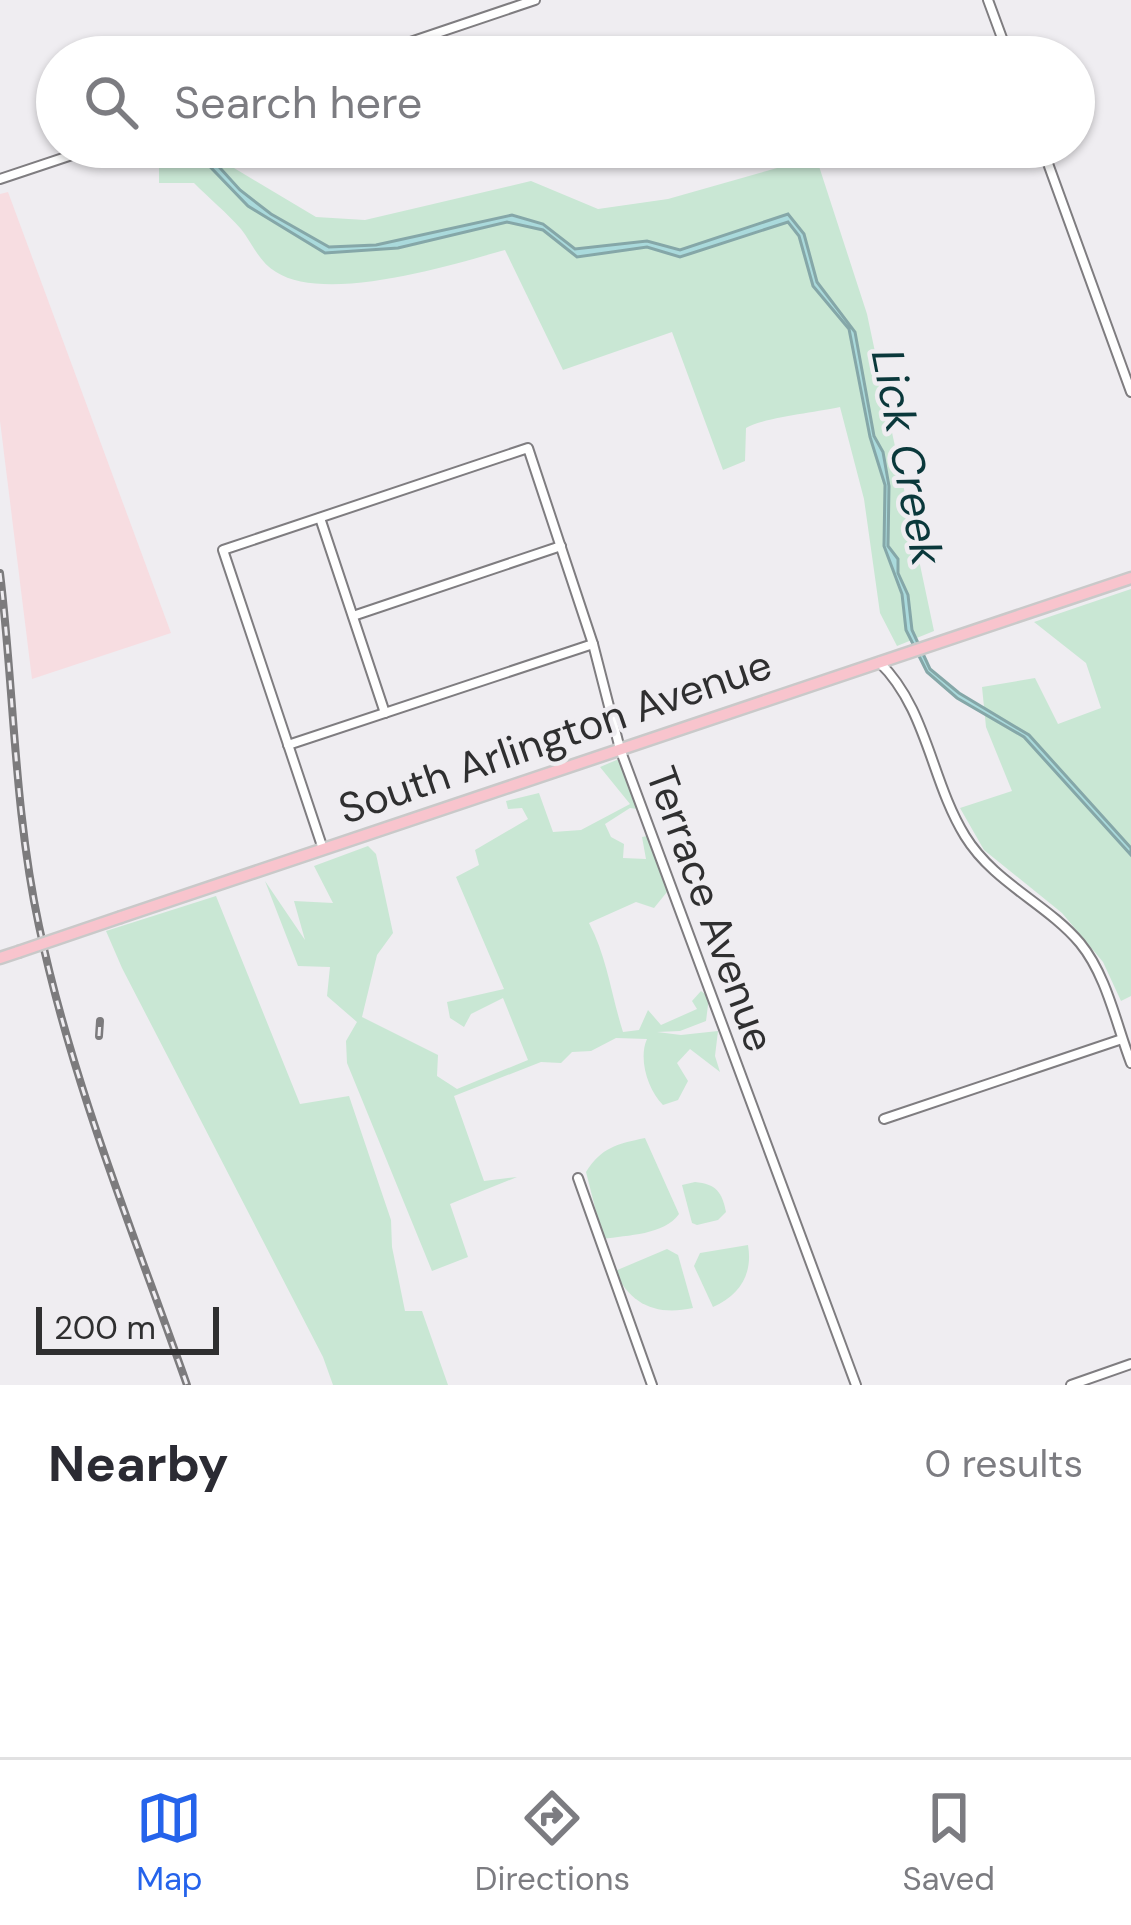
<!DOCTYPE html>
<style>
body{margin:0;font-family:"DM Sans",sans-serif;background:#f7f7f7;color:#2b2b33}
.scale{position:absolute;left:36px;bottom:30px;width:183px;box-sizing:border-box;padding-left:12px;border:6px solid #2f2f30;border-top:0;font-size:33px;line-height:42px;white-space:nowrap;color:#2f2f30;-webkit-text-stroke:9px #efedf1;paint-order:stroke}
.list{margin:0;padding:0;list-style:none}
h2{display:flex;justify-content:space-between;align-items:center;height:156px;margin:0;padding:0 48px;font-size:51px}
h2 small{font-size:39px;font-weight:400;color:#7c7c81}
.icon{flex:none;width:66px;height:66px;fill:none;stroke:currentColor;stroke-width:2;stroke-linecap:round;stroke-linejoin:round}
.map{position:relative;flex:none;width:1131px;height:1385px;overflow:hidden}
.search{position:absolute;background:#fff;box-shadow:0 3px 9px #0004;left:36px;right:36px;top:36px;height:132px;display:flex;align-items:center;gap:30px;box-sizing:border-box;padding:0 42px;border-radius:66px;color:#7c7c81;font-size:45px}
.sheet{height:372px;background:#fff}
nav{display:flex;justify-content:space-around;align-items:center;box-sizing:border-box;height:168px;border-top:3px solid #e1e1e2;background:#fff;font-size:33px;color:#7c7c81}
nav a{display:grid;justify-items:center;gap:6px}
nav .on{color:#2563eb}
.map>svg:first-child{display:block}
</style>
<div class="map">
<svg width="1131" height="1385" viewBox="0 0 1131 1385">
<rect width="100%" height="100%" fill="#efedf1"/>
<polygon fill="#f7dde1" points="8,192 171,633 32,679 0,421 0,194"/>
<g fill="#c9e7d4">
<path d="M159,147H210L229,165L316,217L365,220L531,181L598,209L668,199L816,157L867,314L934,631L897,646L880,613L864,499L840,407C818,412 761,418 746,428L745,461L723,470L672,332L563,370L505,250C451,265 326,304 276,272C259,262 252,243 241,229C227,213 209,198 194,183H159Z"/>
<polygon points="1131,589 1131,996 1121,1001 1103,962 1062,913 984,850 960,808 1012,791 986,727 982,687 1035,678 1058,724 1101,708 1086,663 1034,622"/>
<path d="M619,759L638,809L630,808L605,824L611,837L624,844L623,858L646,859L642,837L647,836L667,892L654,908L636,902L589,923C607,957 611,994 623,1032L639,1030L648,1010L661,1025L697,1009L692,1001L701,991L709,997L706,1021L680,1031L657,1032L681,1035L718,1031L715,1056L720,1072L690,1049L677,1063L688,1081L678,1100L663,1105C648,1090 638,1059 647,1039L616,1038L591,1051L572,1052L561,1063L541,1062L454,1096L484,1181L517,1177L450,1204L468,1257L432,1271L347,1063L346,1041L357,1022L327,996L330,967L298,966L265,881L305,940L294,901L333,903L314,866L368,846L376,854L393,933L377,955L362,1017L438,1055L437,1076L457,1089L528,1060L503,998L471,1014L464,1027L450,1018L447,1002L504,989L456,877L479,865L475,850L528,819L522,808L508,809L506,801L539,793L553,832L581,830L630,804L600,767Z"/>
<polygon points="216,896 300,1104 349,1096 391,1220 392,1247 405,1311 422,1311 448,1385 333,1385 323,1357 122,968 106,931"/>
<path d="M645,1138L679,1214C664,1235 628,1235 603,1239L586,1172C602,1147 617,1144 645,1138Z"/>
<path d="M695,1182C716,1184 722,1192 726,1212L718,1220L697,1225L692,1223L682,1185Z"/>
<path d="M748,1245C753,1274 740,1295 713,1307L694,1266L700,1253Z"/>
<path d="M667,1249L678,1255L693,1308C657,1316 630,1305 615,1271Z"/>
</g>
<polygon fill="#aadadc" stroke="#85a7a8" stroke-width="3" points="191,147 201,147 240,190 271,214 329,247 376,245 512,215 543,224 575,249 647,241 680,250 788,214 804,234 817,282 855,332 874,436 883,452 889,486 888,546 898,559 898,573 908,595 912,630 930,669 959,693 1029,735 1131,848 1131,855 1024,737 957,698 927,672 906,630 902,594 884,546 885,485 870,437 849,329 813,286 799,236 788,222 680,257 647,247 577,257 543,230 507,222 398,248 325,253 248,206"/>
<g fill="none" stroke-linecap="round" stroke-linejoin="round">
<g stroke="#7f7d80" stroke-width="12">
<g id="minor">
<polyline points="988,0 1009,57"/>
<polyline points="366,57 535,0"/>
<polyline points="1042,147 1131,392"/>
<polyline points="0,179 96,147"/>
<polyline points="320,518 385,713"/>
<polyline points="353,616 561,546"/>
<path d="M879,662C927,708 931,781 965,836C994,883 1046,903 1080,943C1107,976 1116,1024 1131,1063"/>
<polyline points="288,745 593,644"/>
<polyline points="323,849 223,550 528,448 593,644 620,749 856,1385"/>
<polyline points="884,1119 1122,1039"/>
<polyline points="578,1178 652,1385"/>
<polyline points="1071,1385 1131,1364"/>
</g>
</g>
<g stroke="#c9c9c9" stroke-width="15">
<g id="major">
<polyline points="121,917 1131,578"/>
<polyline points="0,958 18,952"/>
</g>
</g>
<use href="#minor" stroke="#fff" stroke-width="8"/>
<use href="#major" stroke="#f8c4cd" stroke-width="10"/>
<g stroke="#7c7b7d" stroke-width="8">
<g id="rail">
<path d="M0,573C14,689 14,810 39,926C72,1083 134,1234 187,1385"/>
<polyline points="99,1036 100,1021"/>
</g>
</g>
<use href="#rail" stroke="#efedf1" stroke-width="3" stroke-dasharray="9" stroke-linecap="butt"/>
<g stroke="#c9c9c9" stroke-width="15" stroke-linecap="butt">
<polyline id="major-bridge" points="18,952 121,917"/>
</g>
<use href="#major-bridge" stroke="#f8c4cd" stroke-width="10"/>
</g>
<g text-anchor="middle" stroke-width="9" stroke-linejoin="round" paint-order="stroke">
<g font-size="42" fill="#2f2f30" stroke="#efedf1">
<text transform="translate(555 736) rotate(-19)" y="15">South Arlington Avenue</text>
<text transform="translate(711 909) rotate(70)" y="15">Terrace Avenue</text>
</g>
<g font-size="45" font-style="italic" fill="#0a383b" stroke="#efedf1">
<text transform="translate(908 457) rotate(79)" y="16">Lick Creek</text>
</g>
</g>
</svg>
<div class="scale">200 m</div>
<div class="search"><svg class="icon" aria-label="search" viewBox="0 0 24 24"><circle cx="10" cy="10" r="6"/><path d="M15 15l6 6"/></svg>Search here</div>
</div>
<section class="sheet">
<h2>Nearby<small>0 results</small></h2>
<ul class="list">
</ul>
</section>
<nav>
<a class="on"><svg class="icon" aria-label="map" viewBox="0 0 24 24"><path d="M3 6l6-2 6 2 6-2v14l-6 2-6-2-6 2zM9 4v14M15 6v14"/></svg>Map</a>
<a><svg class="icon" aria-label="directions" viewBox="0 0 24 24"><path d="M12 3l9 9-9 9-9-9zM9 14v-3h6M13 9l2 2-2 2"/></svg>Directions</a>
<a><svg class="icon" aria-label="saved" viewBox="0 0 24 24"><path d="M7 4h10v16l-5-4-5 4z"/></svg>Saved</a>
</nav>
